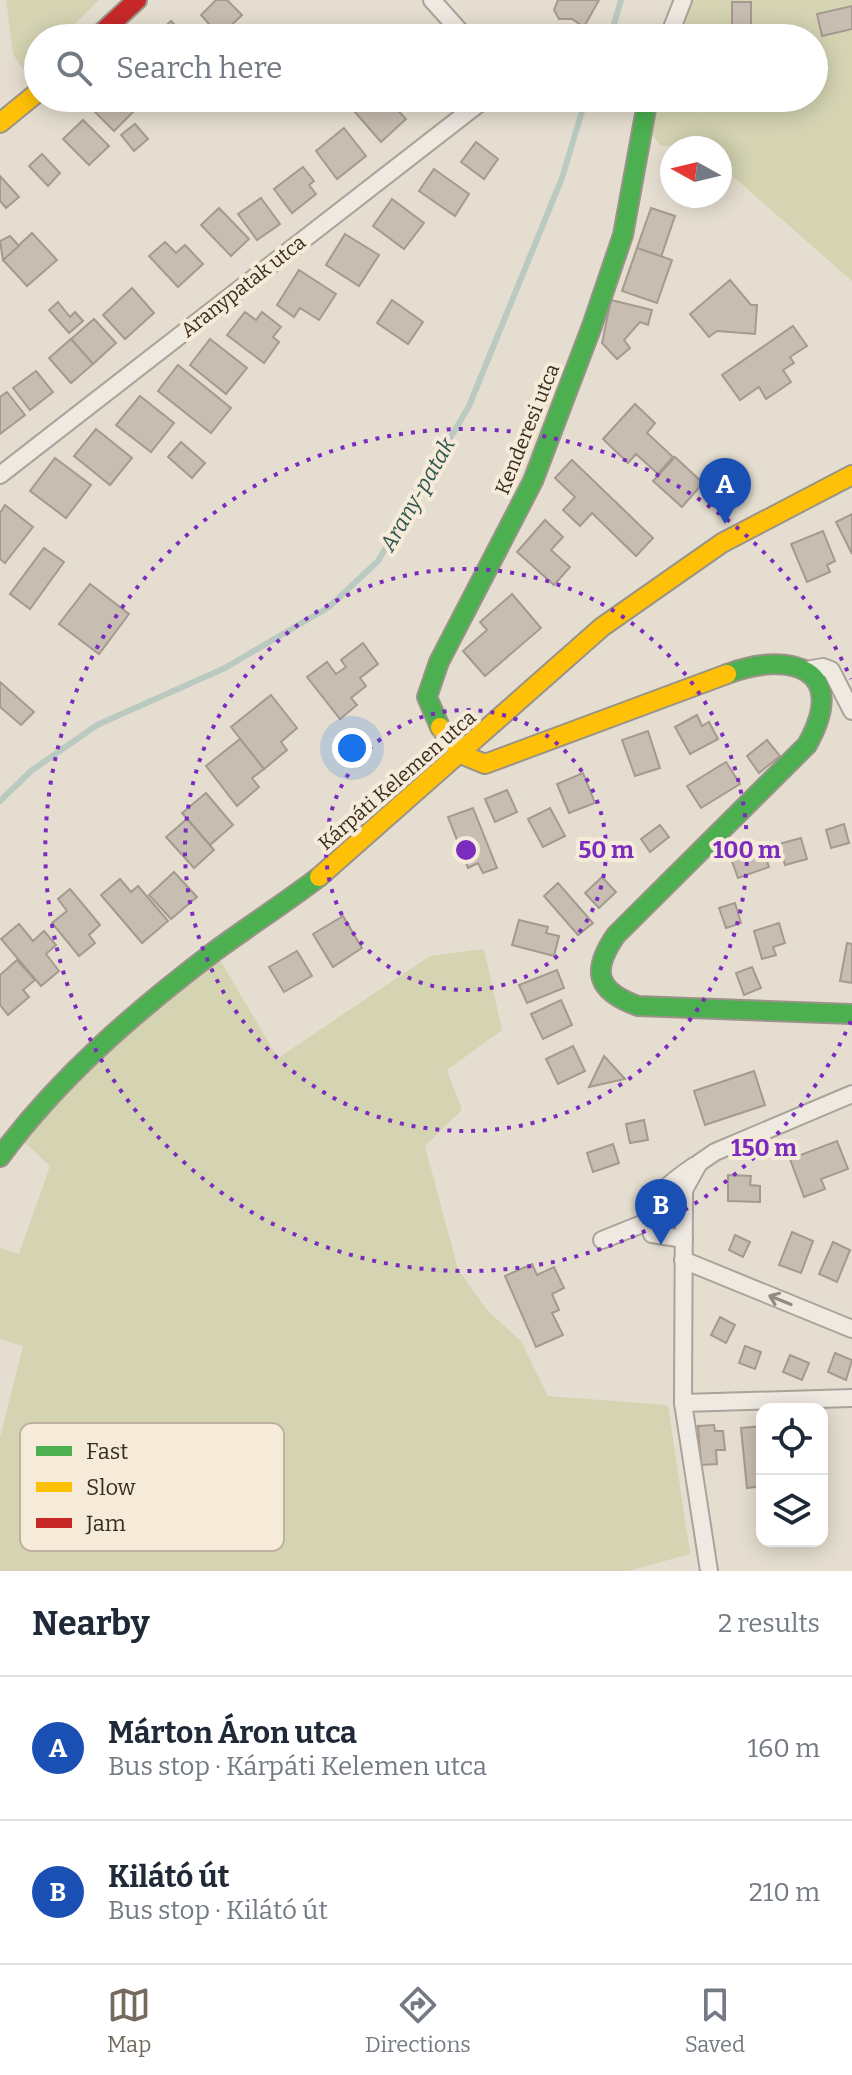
<!DOCTYPE html>
<meta charset="utf-8">
<style>
body{margin:0;font-family:Bitter,serif;background:#f2f2f3;color:#1f2937}
.controls{position:absolute;right:24px;bottom:24px;display:grid;overflow:hidden;border-radius:16px;box-shadow:0 4px 20px #0003}
.controls button{width:72px;height:72px;display:grid;place-items:center;padding:0;border:0;border-bottom:2px solid #e0e1e3;background:#fff;color:#1f2937;font:40px sans-serif}
.compass{position:absolute;left:660px;top:136px;width:72px;height:72px;border-radius:50%;background:#fff;box-shadow:0 4px 20px #0003;rotate:278deg}
.you{position:absolute;left:352px;top:748px;width:28px;height:28px;margin:-20px;border:6px solid #fff;border-radius:50%;background:#1a73e8;box-shadow:0 0 0 12px #1a73e833}
.badge{display:grid;place-items:center;width:52px;height:52px;border-radius:50%;background:#756a5e;color:#fff;font-size:26px;font-weight:700}
.pin{position:absolute;translate:-50% -66px;filter:drop-shadow(0 2px 4px #0008)}
.pin::after{content:'';position:absolute;top:42px;width:28px;height:24px;background:inherit;clip-path:polygon(0 0,100% 0,50% 100%)}
.list{margin:0;padding:0;list-style:none}
h2{display:flex;justify-content:space-between;align-items:center;height:104px;margin:0;padding:0 32px;font-size:34px}
h2 small{font-size:26px;font-weight:400;color:#747a83}
.list li{display:grid;grid-template-columns:52px 1fr auto;gap:24px;align-items:center;box-sizing:border-box;height:144px;padding:0 32px;border-top:2px solid #e0e1e3}
.list b{display:block;font-size:30px;white-space:nowrap}
.list p{margin:0;font-size:26px;white-space:nowrap;color:#747a83}
.list em{font-size:26px;font-style:normal;color:#747a83}
.icon{flex:none;width:44px;height:44px;fill:none;stroke:currentColor;stroke-width:2;stroke-linecap:round;stroke-linejoin:round}
.map{position:relative;flex:none;width:852px;height:1571px;overflow:hidden}
.search{position:absolute;background:#fff;box-shadow:0 4px 20px #0003;left:24px;right:24px;top:24px;height:88px;display:flex;align-items:center;gap:20px;box-sizing:border-box;padding:0 28px;border-radius:44px;color:#747a83;font-size:30px}
.sheet{height:392px;background:#fff}
nav{display:flex;justify-content:space-around;align-items:center;box-sizing:border-box;height:112px;border-top:2px solid #e0e1e3;background:#fff;font-size:22px;color:#747a83}
nav a{display:grid;justify-items:center;gap:4px}
nav .on{color:#756a5e}
.map>svg:first-child{display:block}
</style>
<div class="map">
<svg width="852" height="1571" viewBox="0 0 852 1571">
<rect width="100%" height="100%" fill="#e5ded0"/>
<g fill="#d4d4b3">
<polygon points="99,0 60,38 38,38 38,59 25,72 13,54 6,0"/>
<path d="M691,0H852V281L720,165V148C699,148 682,145 661,146L652,135L659,98H814V38H676Z"/>
<polygon points="484,949 502,1030 447,1070 462,1110 425,1146 458,1269 487,1310 521,1341 548,1396 668,1405 690,1554 628,1571 0,1571 0,1437 23,1346 0,1339 0,1248 19,1254 50,1166 22,1140 97,1059 220,960 278,1058 430,956"/>
</g>
<g fill="none" stroke-linecap="round" stroke-linejoin="round">
<g stroke="#bbcac0" stroke-width="6">
<polyline points="610,38 621,0"/>
<polyline points="0,801 31,771 97,725 225,668 329,607 378,561 469,406 562,178 586,98"/>
</g>
</g>
<g fill="#c8bdb1" stroke="#a59a8f" stroke-width="2">
<polygon points="216,0 227,0 242,15 220,36 201,15"/>
<polygon points="599,0 584,27 572,19 559,19 554,10 558,0"/>
<rect x="732" y="2" width="19" height="36"/>
<polygon points="852,6 852,29 822,36 817,14"/>
<polygon points="171,21 187,38 149,38 155,32 157,34"/>
<polygon points="94,98 123,98 135,110 114,131 88,105"/>
<polygon points="370,98 386,98 406,119 381,142 355,112"/>
<polygon points="83,120 109,146 89,165 63,139"/>
<polygon points="135,124 148,139 134,151 121,135"/>
<polygon points="344,128 366,156 337,179 316,151"/>
<polygon points="476,142 498,159 484,179 461,162"/>
<polygon points="42,154 60,173 48,186 29,166"/>
<polygon points="303,167 314,181 309,185 316,194 292,213 274,189"/>
<polygon points="434,169 469,194 455,216 419,191"/>
<polygon points="0,176 19,197 6,208 0,201"/>
<polygon points="261,198 280,224 257,240 238,214"/>
<polygon points="392,199 424,223 404,249 373,226"/>
<polygon points="219,208 249,239 231,256 201,225"/>
<polygon points="651,208 675,216 661,257 637,248"/>
<polygon points="32,233 57,260 27,286 3,260"/>
<polygon points="345,234 379,255 359,286 326,265"/>
<polygon points="10,236 19,246 3,260 0,241"/>
<polygon points="165,242 176,253 185,245 203,264 178,287 149,256"/>
<polygon points="637,248 672,260 657,303 622,291"/>
<polygon points="299,270 336,294 319,320 300,308 294,317 277,305"/>
<polygon points="730,280 751,305 757,305 755,334 717,331 709,337 690,314"/>
<polygon points="132,288 154,313 125,339 103,315"/>
<polygon points="392,300 423,322 408,344 377,323"/>
<polygon points="611,300 652,310 648,325 640,322 624,340 630,348 617,359 602,343"/>
<polygon points="58,302 70,317 75,312 83,321 69,333 49,310"/>
<polygon points="245,312 256,320 262,312 281,327 273,337 279,342 264,363 227,335"/>
<polygon points="94,319 116,343 93,364 71,339"/>
<polygon points="793,326 807,346 790,357 794,363 783,370 791,382 766,399 759,387 740,400 722,375"/>
<polygon points="71,339 93,364 71,383 49,358"/>
<polygon points="210,339 247,368 226,394 190,365"/>
<polygon points="178,365 231,408 211,433 158,391"/>
<polygon points="36,371 53,392 30,410 13,388"/>
<polygon points="7,392 25,415 0,434 0,397"/>
<polygon points="140,396 174,423 151,452 116,425"/>
<polygon points="635,404 655,423 647,433 673,457 658,474 636,454 628,463 603,439"/>
<polygon points="96,429 132,458 110,485 74,456"/>
<polygon points="181,442 205,463 192,478 168,457"/>
<polygon points="675,457 703,483 682,507 653,481"/>
<polygon points="55,458 91,485 66,518 30,491"/>
<polygon points="572,460 653,538 636,556 592,513 580,526 563,510 575,497 555,478"/>
<polygon points="5,505 33,527 5,563 0,559 0,513"/>
<polygon points="852,514 852,554 836,522"/>
<polygon points="545,520 563,537 551,550 570,567 554,585 517,552"/>
<polygon points="823,531 835,561 827,565 830,572 807,582 791,544"/>
<polygon points="44,548 64,562 30,609 10,594"/>
<polygon points="90,584 129,614 99,654 59,624"/>
<polygon points="512,594 541,628 485,676 463,651 487,630 480,622"/>
<polygon points="363,643 378,664 360,678 366,686 351,698 357,705 340,719 307,677 327,662 336,674 346,667 341,660"/>
<polygon points="0,682 34,712 21,725 0,707"/>
<polygon points="271,695 297,728 281,742 287,750 264,769 231,727"/>
<polygon points="697,715 702,726 709,722 718,739 690,754 675,727"/>
<polygon points="648,731 660,768 635,776 622,740"/>
<polygon points="240,739 264,769 252,778 259,787 237,806 206,766"/>
<polygon points="767,740 780,756 759,773 747,756"/>
<polygon points="726,762 740,784 701,808 687,786"/>
<polygon points="583,773 595,803 569,813 557,784"/>
<polygon points="507,790 517,812 495,822 485,799"/>
<polygon points="206,793 233,825 210,845 182,813"/>
<polygon points="473,808 497,868 483,873 478,863 468,868 448,817"/>
<polygon points="550,808 565,836 543,847 528,819"/>
<polygon points="187,819 214,850 194,868 166,837"/>
<polygon points="844,824 849,843 831,848 826,830"/>
<polygon points="660,825 669,837 650,852 641,839"/>
<polygon points="801,838 807,859 785,865 779,844"/>
<polygon points="760,842 769,867 738,878 729,853"/>
<polygon points="174,872 197,897 171,919 149,895"/>
<polygon points="602,877 616,892 599,908 585,893"/>
<polygon points="120,879 131,892 138,886 168,921 142,943 101,895"/>
<polygon points="558,883 593,923 578,935 544,896"/>
<polygon points="70,889 100,925 89,935 95,943 79,956 52,923 67,911 58,899"/>
<polygon points="735,903 741,923 726,928 719,908"/>
<polygon points="343,916 362,948 333,967 313,934"/>
<polygon points="519,920 548,927 546,933 559,936 554,956 512,945"/>
<polygon points="779,923 785,943 773,947 776,955 762,959 754,931"/>
<polygon points="19,924 33,941 44,931 56,945 46,954 59,971 41,986 1,939"/>
<polygon points="847,943 852,944 852,983 840,981"/>
<polygon points="297,951 312,976 284,992 269,967"/>
<polygon points="17,960 35,980 23,990 29,997 8,1015 0,1005 0,975"/>
<polygon points="752,967 761,988 744,995 736,973"/>
<polygon points="557,970 564,988 527,1003 519,985"/>
<polygon points="561,1000 572,1025 543,1039 531,1014"/>
<polygon points="573,1046 585,1071 558,1084 546,1059"/>
<polygon points="604,1056 625,1079 589,1087"/>
<polygon points="754,1071 765,1105 705,1125 694,1091"/>
<polygon points="644,1120 648,1140 630,1143 626,1124"/>
<polygon points="837,1141 848,1169 821,1179 825,1189 804,1197 790,1159"/>
<polygon points="613,1144 619,1163 593,1172 587,1153"/>
<polygon points="728,1175 751,1176 750,1185 760,1186 760,1202 728,1201"/>
<polygon points="792,1232 813,1241 801,1273 779,1265"/>
<polygon points="735,1235 750,1242 743,1257 729,1250"/>
<polygon points="833,1242 850,1250 837,1282 819,1274"/>
<polygon points="532,1264 537,1275 554,1267 564,1288 552,1294 559,1310 552,1313 563,1335 536,1347 505,1276"/>
<polygon points="720,1317 735,1325 726,1343 711,1335"/>
<polygon points="745,1346 761,1352 755,1369 739,1363"/>
<polygon points="835,1353 852,1360 846,1380 828,1372"/>
<polygon points="790,1355 809,1363 802,1380 783,1372"/>
<polygon points="714,1425 715,1431 723,1431 725,1450 716,1450 717,1464 701,1465 698,1426"/>
<polygon points="762,1426 762,1486 747,1488 741,1428"/>
</g>
<g fill="none" stroke-linecap="round" stroke-linejoin="round">
<g stroke="#aaa399" stroke-width="20">
<g id="street">
<polyline points="432,0 466,38"/>
<polyline points="668,38 683,0"/>
<polyline points="0,475 486,98"/>
<polyline points="806,670 823,667 831,670 852,711"/>
<path d="M684,1239L652,1234C638,1204 671,1182 694,1166"/>
<polyline points="602,1240 647,1222"/>
<polyline points="683,1260 852,1329"/>
<polyline points="683,1403 852,1398"/>
<polyline points="709,1571 683,1403 684,1190 699,1163 715,1152 852,1094"/>
</g>
</g>
<g stroke="#9a9388" stroke-width="22">
<g id="fast">
<path d="M727,674C791,650 850,669 807,745L616,935C591,971 596,991 638,1006L852,1014"/>
<polyline points="440,727 427,697 439,662 533,481 592,326 623,235 648,98"/>
<path d="M0,1157C59,1077 136,1011 215,951C249,926 285,903 319,877"/>
</g>
</g>
<g stroke="#9a9388" stroke-width="22">
<g id="slow">
<polyline points="0,123 38,92"/>
<polyline points="440,727 463,755 485,764 727,674"/>
<polyline points="319,877 602,627 722,543 852,475"/>
</g>
</g>
<g stroke="#9a9388" stroke-width="22">
<polyline id="jam" points="96,38 137,0"/>
</g>
<use href="#street" stroke="#eee9e1" stroke-width="16"/>
<use href="#fast" stroke="#4caf50" stroke-width="18"/>
<use href="#slow" stroke="#ffc107" stroke-width="18"/>
<use href="#jam" stroke="#c62828" stroke-width="18"/>
</g>
<defs><path id="oneway-shaft" d="M-6 0H5M1.5-3L5.5 0L1.5 3" fill="none" stroke-width="1.6" stroke-linecap="round" stroke-linejoin="round" transform="scale(2)"/></defs>
<use stroke="#948a81" href="#oneway-shaft" transform="translate(780 1300) rotate(-158)"/>
<g fill="none" stroke="#7b2cbf" stroke-width="4" stroke-dasharray="4 8">
<circle cx="466" cy="850" r="140"/>
<circle cx="466" cy="850" r="281"/>
<path d="M851 1021A421 421 0 1 1 851 679"/>
</g>
<g text-anchor="middle" stroke-width="8" stroke-linejoin="round" paint-order="stroke">
<g font-size="20" fill="#392c21" stroke="#f5ebd8">
<text transform="translate(243 286) rotate(-38)" y="7">Aranypatak utca</text>
<text transform="translate(527 429) rotate(-68)" y="7">Kenderesi utca</text>
<text transform="translate(397 780) rotate(-41)" y="7">Kárpáti Kelemen utca</text>
</g>
<g font-size="22" font-style="italic" fill="#315854" stroke="#f5ebd8">
<text transform="translate(417 494) rotate(-60)" y="8">Arany-patak</text>
</g>
</g>
<rect x="20" y="1423" width="264" height="128" rx="12" fill="#f5ebd8" stroke="#bdb2a1" stroke-width="2"/>
<rect x="36" y="1446" width="36" height="10" fill="#4caf50"/>
<rect x="36" y="1482" width="36" height="10" fill="#ffc107"/>
<rect x="36" y="1518" width="36" height="10" fill="#c62828"/>
<g font-size="22" fill="#392c21">
<text x="86" y="1459">Fast</text>
<text x="86" y="1495">Slow</text>
<text x="86" y="1531">Jam</text>
</g>
<circle cx="466" cy="850" r="12" fill="#7b2cbf" stroke="#f5ebd8" stroke-width="4"/>
<g font-size="24" text-anchor="middle" font-weight="bold" fill="#7b2cbf" stroke="#f5ebd8" stroke-width="8" stroke-linejoin="round" paint-order="stroke">
<text x="606" y="858">50 m</text>
<text x="747" y="858">100 m</text>
<text x="764" y="1156">150 m</text>
</g>
</svg>
<div class="controls">
<button><svg class="icon" aria-label="locate" viewBox="0 0 24 24"><circle cx="12" cy="12" r="6"/><path d="M12 2v4M12 18v4M2 12h4M18 12h4"/></svg></button>
<button><svg class="icon" aria-label="layers" viewBox="0 0 24 24"><path d="M12 4l9 5-9 5-9-5zM3 14l9 5 9-5"/></svg></button>
</div>
<svg class="compass" viewBox="-18 -18 36 36"><path d="M0-13l5 13h-10z" fill="#e53935"/><path d="M0 13l5-13h-10z" fill="#747a83"/></svg>
<div class="you"></div>
<div class="pin badge" style="left:725px;top:524px;background:#1a4fb4">A</div>
<div class="pin badge" style="left:661px;top:1245px;background:#1a4fb4">B</div>
<div class="search"><svg class="icon" aria-label="search" viewBox="0 0 24 24"><circle cx="10" cy="10" r="6"/><path d="M15 15l6 6"/></svg>Search here</div>
</div>
<section class="sheet">
<h2>Nearby<small>2 results</small></h2>
<ul class="list">
<li><span class="badge" style="background:#1a4fb4">A</span><div><b>Márton Áron utca</b><p>Bus stop · Kárpáti Kelemen utca</p></div><em>160 m</em></li>
<li><span class="badge" style="background:#1a4fb4">B</span><div><b>Kilátó út</b><p>Bus stop · Kilátó út</p></div><em>210 m</em></li>
</ul>
</section>
<nav>
<a class="on"><svg class="icon" aria-label="map" viewBox="0 0 24 24"><path d="M3 6l6-2 6 2 6-2v14l-6 2-6-2-6 2zM9 4v14M15 6v14"/></svg>Map</a>
<a><svg class="icon" aria-label="directions" viewBox="0 0 24 24"><path d="M12 3l9 9-9 9-9-9zM9 14v-3h6M13 9l2 2-2 2"/></svg>Directions</a>
<a><svg class="icon" aria-label="saved" viewBox="0 0 24 24"><path d="M7 4h10v16l-5-4-5 4z"/></svg>Saved</a>
</nav>
